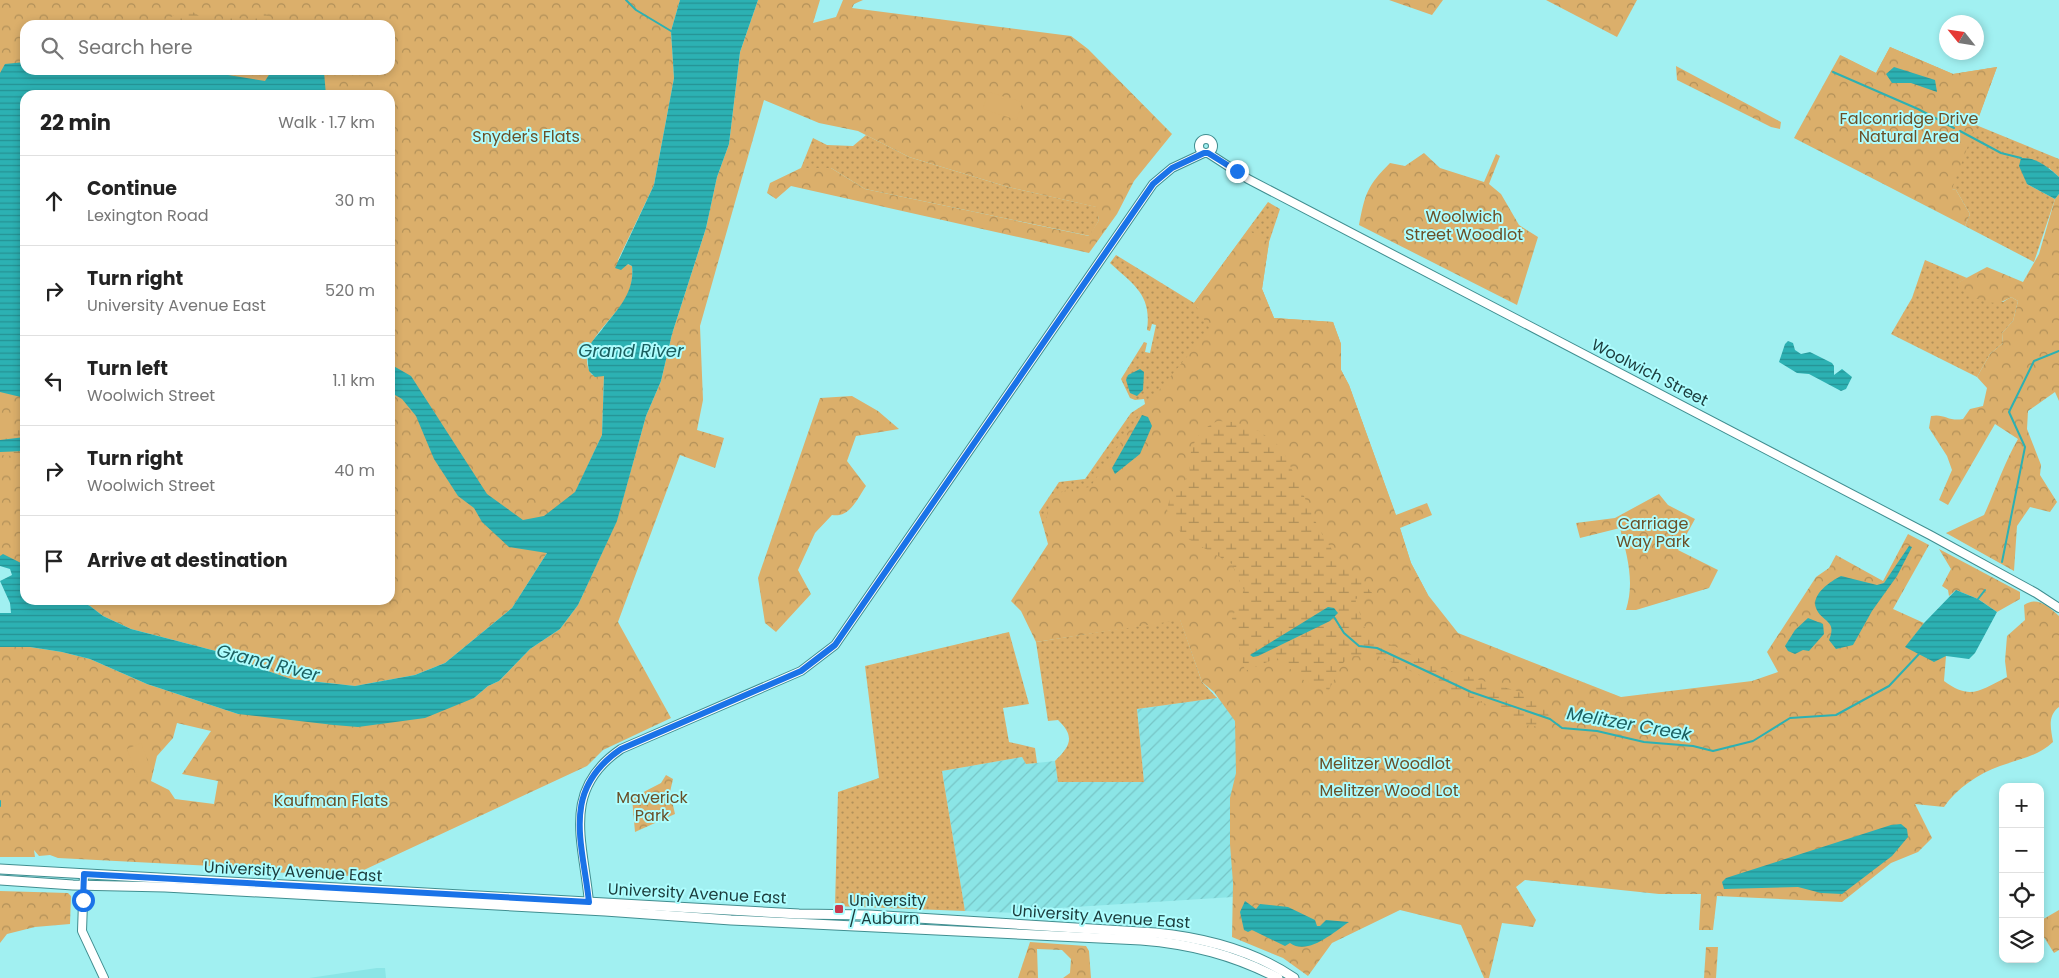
<!DOCTYPE html>
<meta charset="utf-8">
<style>
body{margin:0;font-family:Poppins,sans-serif;background:#f6f6f6;color:#222}
.controls{position:absolute;right:15px;bottom:15px;display:grid;overflow:hidden;border-radius:10px;box-shadow:0 2px 8px #0003}
.controls button{width:45px;height:45px;display:grid;place-items:center;padding:0;border:0;border-bottom:1px solid #e0e0e0;background:#fff;color:#222;font:25px sans-serif}
.compass{position:absolute;left:1939px;top:15px;width:45px;height:45px;border-radius:50%;background:#fff;box-shadow:0 2px 8px #0003;rotate:300deg}
.stop{position:absolute;width:15px;height:15px;margin:-11px;border:4px solid #1a73e8;border-radius:50%;background:#fff}
.stop.end{background:#1a73e8;border-color:#fff;box-shadow:0 1px 5px #0008}
.list{margin:0;padding:0;list-style:none}
h2{display:flex;justify-content:space-between;align-items:center;height:65px;margin:0;padding:0 20px;font-size:21px}
h2 small{font-size:16px;font-weight:400;color:#767676}
.list li{display:grid;grid-template-columns:32px 1fr auto;gap:15px;align-items:center;box-sizing:border-box;height:90px;padding:0 20px;border-top:1px solid #e0e0e0}
.list b{display:block;font-size:19px;white-space:nowrap}
.list p{margin:0;font-size:16px;white-space:nowrap;color:#767676}
.list em{font-size:16px;font-style:normal;color:#767676}
.icon{flex:none;width:28px;height:28px;fill:none;stroke:currentColor;stroke-width:2;stroke-linecap:round;stroke-linejoin:round}
.map{position:relative;flex:none;width:2059px;height:978px;overflow:hidden}
.search{position:absolute;background:#fff;box-shadow:0 2px 8px #0003;left:20px;top:20px;width:375px;height:55px;display:flex;align-items:center;gap:12px;box-sizing:border-box;padding:0 18px;border-radius:15px;color:#767676;font-size:19px}
.panel{position:absolute;background:#fff;box-shadow:0 2px 8px #0003;left:20px;top:90px;width:375px;height:515px;border-radius:15px}
.map>svg:first-child{display:block}
</style>
<div class="map">
<svg width="2059" height="978" viewBox="0 0 2059 978">
<defs>
<pattern id="industrial-furrows" width="10" height="10" patternUnits="userSpaceOnUse" patternTransform="scale(1.25)"><rect width="10" height="10" fill="#8be5e6"/><path d="M-1 1l2-2M0 10L10 0M9 11l2-2" fill="none" stroke="#77c5c6"/></pattern>
<pattern id="grass-dots" width="8" height="8" patternUnits="userSpaceOnUse" patternTransform="scale(1.25)"><rect width="8" height="8" fill="#dbaf6b"/><path d="M2 2h.1M6 6h.1" fill="none" stroke="#b19059" stroke-width="1.8" stroke-linecap="round"/></pattern>
<pattern id="forest-crowns" width="20" height="18" patternUnits="userSpaceOnUse" patternTransform="scale(1.25)"><rect width="20" height="18" fill="#dbaf6b"/><path d="M2 6a3 3 0 1 1 6 0M12 15a3 3 0 1 1 6 0" fill="none" stroke="#b19059"/></pattern>
<pattern id="wetland-marsh" width="20" height="14" patternUnits="userSpaceOnUse" patternTransform="scale(1.25)"><rect width="20" height="14" fill="#dbaf6b"/><path d="M1 5h8M5 5V1M11 12h8M15 12V8" fill="none" stroke="#b19059"/></pattern>
<pattern id="water-rules" width="6" height="5" patternUnits="userSpaceOnUse" patternTransform="scale(1.25)"><rect width="6" height="5" fill="#2cb1b3"/><path d="M0 2.5h6" fill="none" stroke="#259193"/></pattern>
</defs>
<rect width="100%" height="100%" fill="#a1f0f1"/>
<polygon fill="#8be5e6" points="377,968 385,968 386,978 309,978"/>
<polygon fill="url(#industrial-furrows)" points="1238,695 1233,897 1043,909 1018,913 965,911 942,771 1022,757 1027,764 1055,761 1058,782 1144,782 1137,709"/>
<g fill="url(#grass-dots)">
<polygon points="1890,47 1953,74 1997,67 1976,125 2059,159 2059,177 2049,168 2027,184 2055,199 2034,262 1965,226 1970,214 1956,190 1945,188 1840,55 1876,73"/>
<polygon points="866,135 909,157 1008,187 1097,207 1099,220 1090,236 865,189 831,168 801,168 813,138 827,145 853,146"/>
<path d="M1268,202L1280,209L1269,242L1262,289L1274,318L1333,322L1341,344V370L1349,385L1395,513L1411,563L1428,595L1058,507L1044,529L1039,512L1059,482L1085,479L1131,413L1145,404L1144,399L1135,400L1130,398L1121,379L1144,342L1147,343L1145,352L1150,353L1156,325L1152,324L1150,331L1147,330C1152,295 1134,285 1110,263L1116,255L1194,303Z"/>
<polygon points="1925,260 1967,278 1958,283 2003,302 2011,297 2018,301 2013,321 2002,333 2003,343 1990,354 1977,377 1891,334 1912,298"/>
<path d="M1180,619L1202,682L1217,698L1137,709L1144,782H1058L1055,761C1071,746 1075,736 1058,720L1048,721L1036,642Z"/>
<polygon points="1009,632 1029,704 1003,708 1009,742 1035,748 1037,763 1026,764 1022,757 942,771 965,911 835,906 838,792 879,778 865,666"/>
</g>
<g fill="url(#forest-crowns)" fill-rule="evenodd">
<path d="M0,0H680L671,31L674,78L654,185L618,260L632,266C633,276 632,287 627,296C616,319 572,347 592,375L604,376L602,435L547,553L512,608L445,663L415,675L355,686L291,679L259,668L235,656L131,629L103,616L90,606L78,600H390V95H25V565L0,556ZM25,25H390V70H25Z"/>
<path d="M758,0H820L813,23L836,17L843,0H863L854,4L852,8L1071,36L1088,49L1172,134L1134,181L1117,214L1089,253L791,186L776,199L767,193L770,183L801,168H831L865,189L1089,236L1099,220L1096,207L1008,187L909,157L858,131L819,123L764,100L700,326L703,400L697,430L724,438L715,468L680,455L618,622L671,718L603,750L587,766L351,876L251,871V868L58,858L50,855L39,856L34,850L35,857H0V647H30L62,652L90,659L147,684L238,714L474,698L488,686L499,681L530,649L560,629L578,605L617,520L646,416L661,381L672,334L706,228L717,177L729,144L740,52ZM177,723L211,731L182,774L218,781L214,804L175,799L169,790L151,781L157,756L173,738Z"/>
<polygon points="1389,0 1443,0 1432,15"/>
<polygon points="1546,0 1637,0 1617,37"/>
<polygon points="1890,47 1953,74 1997,67 1952,189 1956,190 1970,214 1965,226 1794,138 1840,55 1876,73"/>
<polygon points="1676,66 1781,122 1780,129 1771,127 1677,80"/>
<path d="M1424,153L1440,168L1484,182L1496,154L1500,156L1489,184L1501,194L1519,225L1538,237L1517,305L1359,225C1365,194 1367,186 1390,163L1405,166Z"/>
<path d="M2059,194V401L2055,392L2028,411L2027,429L2041,465L2040,475L2057,502L2050,512L2030,507L2017,526L2014,571L1946,533L1984,515C1996,489 2004,463 2018,439L1995,424L1948,505L1939,500L1952,470L1947,456L1929,428L1931,416C1944,413 1949,422 1963,419L1970,409L1983,406L1987,388L1977,377L1990,354L2003,343L2002,333L2013,321L2018,301L2011,297C1992,310 1977,298 1959,289L1957,283L1987,267L2023,282L2039,254L2055,199Z"/>
<path d="M1248,230L1269,242L1262,289L1274,318L1333,322L1341,344V370L1349,385L1396,515L1427,503L1432,515L1400,528L1411,563L1428,595L1458,633L1621,697L1752,681L1778,672L1767,652L1816,577L1829,568L1836,555L1883,581L1908,534L1929,545L1893,609L1924,623L1906,647L1946,656L1944,681C1971,701 1980,690 2007,677L2005,661L2007,636L2025,620L2024,605C2037,596 2048,606 2059,616V707C2047,716 2051,729 2053,742C2038,756 2020,759 2000,766C1978,774 1957,788 1944,807L1915,804L1932,838L1918,852L1891,863L1842,902L1717,896L1713,930H1699L1701,894H1659L1525,880L1516,887L1536,920L1533,927L1502,923L1489,978H1484L1461,925L1400,910L1332,943L1308,976L1283,958L1232,937L1233,883L1230,844V798L1236,773L1235,721L1214,692L1202,682L1180,620L1036,642L1021,611L1011,601L1048,544L1044,529L1050,501L1063,491L1090,487L1145,407L1210,329L1194,303Z"/>
<path d="M852,396L878,411L899,429L856,436L847,461L866,486C857,499 850,518 832,515L815,533L798,570L811,594L776,632L765,623L758,578L820,398Z"/>
<path d="M1659,494L1668,505L1695,519L1678,550L1718,570L1709,588L1636,610H1626C1635,581 1627,556 1620,528L1580,538L1576,523L1615,518Z"/>
<polygon points="1939,549 2020,592 2020,599 1997,612 1978,599 1956,590 1949,596 1948,590 1942,586 1951,569"/>
<polygon points="666,775 673,779 670,792 675,814 635,832 632,798 661,783"/>
<polygon points="0,891 68,893 71,896 70,924 35,927 7,934 0,943"/>
<polygon points="2059,910 2059,950 2054,953 2040,931 2040,921"/>
<polygon points="1030,942 1086,946 1089,951 1091,978 1063,978 1070,973 1071,959 1062,950 1037,949 1038,978 1018,978"/>
<polygon points="1706,947 1718,947 1716,978 1704,978"/>
</g>
<g fill="url(#wetland-marsh)">
<polygon points="185,10 195,13 206,21 207,25 155,25"/>
<polygon points="265,13 276,25 227,25 229,18 254,19"/>
<path d="M1218,421L1234,422L1259,431L1282,448L1319,529L1334,553L1374,595L1355,599L1367,635L1399,648L1433,666L1520,692L1546,708L1550,719L1542,727L1524,725L1510,714L1451,690L1376,655L1350,656L1341,665L1329,690L1312,687L1277,658L1245,671L1232,618L1244,590L1232,564L1183,536L1167,510L1170,498L1190,474C1187,451 1196,430 1218,421Z"/>
<polygon points="0,428 25,431 25,457 0,455"/>
</g>
<g fill="#dbaf6b">
<polygon points="988,92 1022,102 1017,120 983,109"/>
<polygon points="141,743 152,772 137,777 127,749"/>
</g>
<g fill="url(#water-rules)">
<path d="M680,0H758L740,52L729,144L717,177L706,228L672,334L661,381L646,416L617,521L578,605L560,629L530,649L499,681L488,686L474,698L425,718L358,727L334,725L238,714L147,684L90,659L62,652L30,647H0V613H11L10,603L0,581L12,575L10,569L0,566V556L3,554L25,565V600H78L90,606L103,616L131,629L235,656L259,668L291,679L355,686L415,675L445,663L512,608L547,553L509,547L482,522L474,508L458,496L434,459L416,416L402,399L390,392V364L411,376L487,494L523,520L544,516L575,492L602,435L604,376L595,377L589,371C588,365 587,357 588,351C589,343 598,335 603,328C618,309 635,292 632,266L628,264L621,270L615,268L654,185L674,78L671,31Z"/>
<polygon points="25,62 25,70 197,70 265,81 272,70 322,70 324,72 326,95 25,95 25,398 0,392 0,73 5,64"/>
<polygon points="1894,67 1935,80 1937,92 1911,83 1892,83 1886,74"/>
<path d="M2021,158C2036,157 2048,167 2059,177V194L2055,199L2027,184L2019,166Z"/>
<polygon points="1788,341 1793,343 1795,350 1801,354 1810,352 1832,363 1834,366 1834,375 1842,369 1852,377 1846,389 1841,391 1809,374 1797,373 1779,362 1785,344"/>
<polygon points="1140,369 1144,372 1143,390 1137,396 1130,393 1126,380 1128,375"/>
<polygon points="1142,415 1148,417 1152,426 1140,454 1115,474 1112,468"/>
<polygon points="25,437 25,451 0,452 0,440"/>
<path d="M1909,546L1912,547L1897,576L1872,611L1853,645L1836,649L1829,640C1838,620 1821,622 1816,608C1811,594 1831,581 1841,576L1877,585L1884,583Z"/>
<polygon points="1956,590 1978,599 1997,612 1975,653 1969,659 1946,656 1934,662 1905,647 1924,623"/>
<polygon points="1328,607 1334,608 1338,613 1330,621 1258,656 1253,657 1250,655"/>
<polygon points="1808,618 1823,624 1824,634 1809,651 1803,650 1795,654 1788,651 1785,646 1795,630"/>
<polygon points="1901,824 1907,829 1908,837 1892,856 1842,894 1821,893 1798,887 1724,889 1722,882 1726,878 1891,825"/>
<path d="M1245,901L1256,909L1260,904L1288,907L1315,920L1317,926H1320L1326,920L1349,922C1334,932 1308,956 1290,943L1285,946L1252,930L1248,932L1244,930L1240,912Z"/>
</g>
<g fill="none" stroke-linecap="round" stroke-linejoin="round">
<g stroke="#2cb1b3" stroke-width="2">
<polyline points="626,0 636,10 671,31"/>
<polyline points="1833,72 1918,109 1954,128"/>
<polyline points="1960,131 2001,153 2021,158"/>
<polyline points="2002,562 2025,447 2009,412 2034,361 2059,351"/>
<polyline points="1978,599 1985,590"/>
<polyline points="1334,617 1344,633 1359,646 1377,648 1471,692 1550,719 1562,728 1597,731 1644,742 1693,746 1713,751 1753,741 1790,718 1836,715 1889,686 1919,654"/>
<polyline points="0,801 0,806"/>
</g>
<g stroke="#408e90" stroke-width="10">
<g id="minor">
<circle cx="1206" cy="146" r="7"/>
<polyline points="1208,153 1248,179 1930,535 2036,593 2059,608"/>
<polyline points="84,874 82,931 104,978"/>
<path d="M589,902C583,840 561,790 621,749L801,671L835,645L1153,184L1172,168L1204,153"/>
</g>
</g>
<g stroke="#408e90" stroke-width="11">
<g id="major">
<path d="M0,869L799,914L869,915L1156,933C1205,938 1253,950 1294,978"/>
<path d="M0,880L73,885L165,887L605,911L731,920L1141,940C1191,944 1234,955 1278,978"/>
</g>
</g>
<use href="#minor" stroke="#fff" stroke-width="8"/>
<use href="#major" stroke="#fff" stroke-width="9"/>
</g>
<g fill="none" stroke-linecap="round" stroke-linejoin="round">
<path stroke="#1a73e8" stroke-width="6" d="M83,900L84,874L589,902C582,840 561,790 621,749L801,671L835,645L1153,184L1172,168L1204,153H1208L1237,171"/>
</g>
<rect fill="#c9394e" stroke="#aefdfe" stroke-width="2" x="834" y="904" width="10" height="10" rx="2.5"/>
<g text-anchor="middle" stroke-width="4" stroke-linejoin="round" paint-order="stroke">
<g font-size="16" fill="#6a5028" stroke="#aefdfe">
<text x="1909" y="124">Falconridge Drive<tspan x="1909" dy="18">Natural Area</tspan></text>
<text x="526" y="142">Snyder's Flats</text>
<text x="1464" y="222">Woolwich<tspan x="1464" dy="18">Street Woodlot</tspan></text>
<text x="1653" y="529">Carriage<tspan x="1653" dy="18">Way Park</tspan></text>
<text x="1385" y="769">Melitzer Woodlot</text>
<text x="1389" y="796">Melitzer Wood Lot</text>
<text x="652" y="803">Maverick<tspan x="652" dy="18">Park</tspan></text>
<text x="331" y="806">Kaufman Flats</text>
</g>
<g font-size="16" fill="#1b3c3c" stroke="#aefdfe">
<text transform="translate(1650 372) rotate(27)" y="6">Woolwich Street</text>
<text transform="translate(293 871) rotate(3)" y="6">University Avenue East</text>
<text transform="translate(697 893) rotate(3)" y="6">University Avenue East</text>
<text transform="translate(1101 916) rotate(4)" y="6">University Avenue East</text>
</g>
<g font-size="16" fill="#1b3c3c" stroke="#aefdfe" text-anchor="start">
<text x="849" y="906">University<tspan x="849" dy="18">/ Auburn</tspan></text>
</g>
<g font-size="18" font-style="italic" fill="#1b6061" stroke="#aefdfe">
<text x="631" y="357">Grand River</text>
<text transform="translate(268 663) rotate(14)" y="6">Grand River</text>
<text transform="translate(1629 724) rotate(10)" y="6">Melitzer Creek</text>
</g>
</g>
</svg>
<div class="controls">
<button>+</button>
<button>−</button>
<button><svg class="icon" aria-label="locate" viewBox="0 0 24 24"><circle cx="12" cy="12" r="6"/><path d="M12 2v4M12 18v4M2 12h4M18 12h4"/></svg></button>
<button><svg class="icon" aria-label="layers" viewBox="0 0 24 24"><path d="M12 4l9 5-9 5-9-5zM3 14l9 5 9-5"/></svg></button>
</div>
<svg class="compass" viewBox="-18 -18 36 36"><path d="M0-13l5 13h-10z" fill="#e53935"/><path d="M0 13l5-13h-10z" fill="#767676"/></svg>
<div class="stop" style="left:83px;top:900px"></div>
<div class="stop end" style="left:1237px;top:171px"></div>
<div class="search"><svg class="icon" aria-label="search" viewBox="0 0 24 24"><circle cx="10" cy="10" r="6"/><path d="M15 15l6 6"/></svg>Search here</div>
<section class="panel">
<h2>22 min<small>Walk · 1.7 km</small></h2>
<ul class="list">
<li><svg class="icon" aria-label="ahead" viewBox="0 0 24 24"><path d="M12 20V5M6 11l6-6 6 6"/></svg><div><b>Continue</b><p>Lexington Road</p></div><em>30 m</em></li>
<li><svg class="icon" aria-label="right" viewBox="0 0 24 24"><path d="M7 20v-9h11M14 6l5 5-5 5"/></svg><div><b>Turn right</b><p>University Avenue East</p></div><em>520 m</em></li>
<li><svg class="icon" aria-label="left" viewBox="0 0 24 24"><path d="M17 20v-9H6M10 6l-5 5 5 5"/></svg><div><b>Turn left</b><p>Woolwich Street</p></div><em>1.1 km</em></li>
<li><svg class="icon" aria-label="right" viewBox="0 0 24 24"><path d="M7 20v-9h11M14 6l5 5-5 5"/></svg><div><b>Turn right</b><p>Woolwich Street</p></div><em>40 m</em></li>
<li><svg class="icon" aria-label="arrive" viewBox="0 0 24 24"><path d="M6 21V4h12l-3 4 3 4H6"/></svg><div><b>Arrive at destination</b></div></li>
</ul>
</section>
</div>
